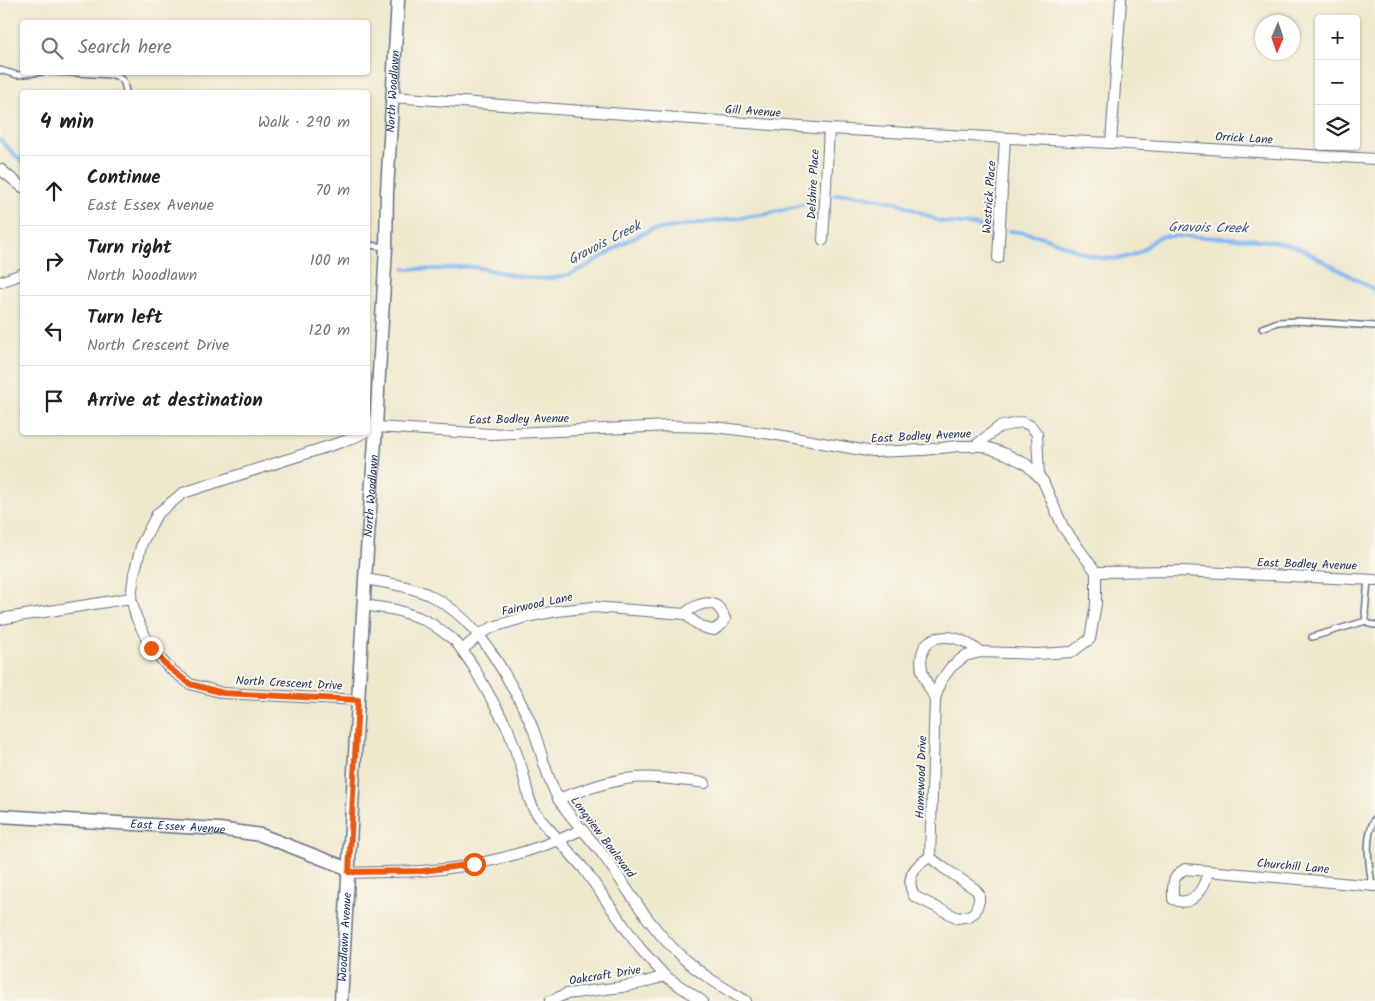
<!DOCTYPE html>
<meta charset="utf-8">
<style>
body{margin:0;font-family:Kalam,sans-serif;background:#f6f6f6;color:#222}
.controls{position:absolute;right:15px;top:15px;display:grid;overflow:hidden;border-radius:5px;box-shadow:0 1px 4px #0004}
.controls button{width:45px;height:45px;display:grid;place-items:center;padding:0;border:0;border-bottom:1px solid #e0e0e0;background:#fff;color:#222;font:25px sans-serif}
.compass{position:absolute;left:1255px;top:15px;width:45px;height:45px;border-radius:50%;background:#fff;box-shadow:0 1px 4px #0004;rotate:182deg}
.stop{position:absolute;width:15px;height:15px;margin:-11px;border:4px solid #ea580c;border-radius:50%;background:#fff}
.stop.end{background:#ea580c;border-color:#fff;box-shadow:0 1px 5px #0008}
.list{margin:0;padding:0;list-style:none}
h2{display:flex;justify-content:space-between;align-items:center;height:65px;margin:0;padding:0 20px;font-size:21px}
h2 small{font-size:16px;font-weight:400;color:#767676}
.list li{display:grid;grid-template-columns:32px 1fr auto;gap:15px;align-items:center;box-sizing:border-box;height:70px;padding:0 20px;border-top:1px solid #e0e0e0}
.list b{display:block;font-size:19px;white-space:nowrap}
.list p{margin:0;font-size:16px;white-space:nowrap;color:#767676}
.list em{font-size:16px;font-style:normal;color:#767676}
.icon{flex:none;width:28px;height:28px;fill:none;stroke:currentColor;stroke-width:2;stroke-linecap:round;stroke-linejoin:round}
.map{position:relative;flex:none;width:1375px;height:1001px;overflow:hidden}
.search{position:absolute;background:#fff;box-shadow:0 1px 4px #0004;left:20px;top:20px;width:350px;height:55px;display:flex;align-items:center;gap:12px;box-sizing:border-box;padding:0 18px;border-radius:5px;color:#767676;font-size:19px}
.panel{position:absolute;background:#fff;box-shadow:0 1px 4px #0004;left:20px;top:90px;width:350px;height:345px;border-radius:5px}
.map>svg:first-child{display:block}
</style>
<div class="map">
<svg width="1375" height="1001" viewBox="0 0 1375 1001">
<rect width="100%" height="100%" fill="#fbf7ec"/>
<filter id="ink" filterUnits="userSpaceOnUse"><feTurbulence type="fractalNoise" baseFrequency=".02" numOctaves="2"/><feDisplacementMap in="SourceGraphic" scale="10" xChannelSelector="R" yChannelSelector="G"/><feConvolveMatrix kernelMatrix="1 2 1 2 8 2 1 2 1" color-interpolation-filters="sRGB"/></filter>
<filter id="wash" filterUnits="userSpaceOnUse"><feTurbulence type="fractalNoise" baseFrequency=".0096" numOctaves="4" result="noise"/><feDisplacementMap in="SourceGraphic" scale="20" xChannelSelector="R" yChannelSelector="G"/><feGaussianBlur stdDeviation="1.12" result="paint"/><feColorMatrix in="noise" values="0 0 0 0 0 0 0 0 0 0 0 0 0 0 0 0 0 1.4 0 .05"/><feComposite in="paint" operator="in"/></filter>
<g filter="url(#wash)">
<rect width="100%" height="100%" fill="#eee8cd"/>
<g fill="none" stroke-linecap="round" stroke-linejoin="round">
<g stroke="#86b9f3" stroke-width="4">
<polyline points="0,140 22,162"/>
<polyline points="835,195 846,194 859,195 899,203 939,221 951,223 974,225 989,228"/>
<path d="M1009,231C1020,232 1032,233 1043,237C1069,245 1091,262 1120,258C1127,257 1135,255 1141,251C1148,246 1152,240 1160,237C1163,236 1168,236 1171,236L1252,239L1282,243L1300,248L1375,290"/>
<path d="M404,269C416,269 427,269 439,269C450,268 462,266 473,267C502,271 534,284 564,276C596,266 620,240 652,230L767,214L812,202"/>
</g>
</g>
</g>
<g filter="url(#ink)">
<g fill="none" stroke-linecap="round" stroke-linejoin="round">
<g stroke="#657085" stroke-width="8">
<g id="service">
<polyline points="0,70 17,75 42,72"/>
<path d="M56,72L113,75C124,79 124,81 126,92"/>
<polyline points="368,245 385,247"/>
<polyline points="1262,328 1278,322 1298,321 1375,326"/>
<polyline points="1368,580 1365,613 1366,621 1369,624 1375,625"/>
<polyline points="1312,637 1366,621"/>
<path d="M1372,886C1369,864 1364,838 1375,818"/>
</g>
</g>
<g stroke="#657085" stroke-width="12">
<g id="minor">
<polyline points="393,97 829,129 1111,143 1375,159"/>
<polyline points="1111,143 1121,0"/>
<polyline points="0,169 22,187"/>
<polyline points="823,240 829,129"/>
<polyline points="998,258 1005,138"/>
<polyline points="0,282 22,274"/>
<polyline points="368,431 376,427 491,434 670,426 714,427 772,434 873,452 924,450 958,446 983,446 1006,454 1026,464 1043,481 1063,527 1096,572"/>
<polyline points="975,446 999,427 1022,422 1031,426 1037,434 1039,477"/>
<polyline points="1096,572 1181,571 1375,580"/>
<path d="M365,579C387,583 411,586 431,596C469,615 491,649 511,685C519,699 527,713 533,729C542,752 546,778 559,800C572,820 590,837 604,856C629,891 651,929 683,958C702,975 724,988 746,1001"/>
<polyline points="131,598 134,574 142,543 157,514 183,493 351,439 365,432"/>
<polyline points="364,605 396,610 418,617 432,624 454,640 462,650 473,666 508,729 522,769 529,798 533,808 542,821 584,869 639,947 665,976 702,1001"/>
<polyline points="0,619 131,598 136,617 151,648 168,667 190,684 223,693 358,700"/>
<path d="M462,650L482,633L493,627L526,617L557,611L593,607L685,614C689,609 694,607 699,605C714,600 720,606 725,619L721,625L714,630C702,629 694,622 685,614"/>
<path d="M935,699C931,690 924,680 922,670C920,661 921,647 930,641C937,636 952,636 960,640C967,642 974,648 981,652"/>
<path d="M558,799C580,791 602,783 625,779C651,775 679,780 705,783"/>
<path d="M930,857L941,866L975,889L979,894V901L975,912L969,916L958,918L914,896C905,878 914,866 930,857L935,699L940,682L951,667L965,656L981,652L1037,654L1072,652L1090,639L1096,604V572"/>
<path d="M1208,871C1205,887 1193,909 1173,899C1173,885 1171,877 1185,869L1375,886"/>
<path d="M349,873C373,872 397,872 421,871C473,868 536,852 583,829"/>
<polyline points="550,1001 566,994 622,987 645,982 665,976"/>
</g>
</g>
<g stroke="#657085" stroke-width="15">
<g id="tertiary">
<path id="s1" d="M0,816L219,829L261,835L349,869"/>
<path id="s2" d="M341,1001L365,579L376,427L386,247L387,191L398,0"/>
</g>
</g>
<use href="#service" stroke="#fff" stroke-width="5"/>
<use href="#minor" stroke="#fff" stroke-width="10"/>
<use href="#tertiary" stroke="#fff" stroke-width="12"/>
</g>
</g>
<g fill="none" stroke-linecap="round" stroke-linejoin="round" filter="url(#ink)">
<polyline stroke="#ea580c" stroke-width="6" points="151,648 168,667 190,684 223,693 358,700 349,872 423,871 474,864"/>
</g>
<g text-anchor="middle" stroke-width="4" stroke-linejoin="round" paint-order="stroke">
<g font-size="12" fill="#1b2f5e" stroke="#fbf7ec">
<text dy="4" stroke="none"><textPath href="#s2" startOffset="911">North Woodlawn</textPath></text>
<text transform="translate(753 111) rotate(4)" y="4">Gill Avenue</text>
<text transform="translate(1244 138) rotate(3)" y="4">Orrick Lane</text>
<text transform="translate(813 184) rotate(-87)" y="4">Delshire Place</text>
<text transform="translate(989 197) rotate(-86)" y="4">Westrick Place</text>
<text transform="translate(519 419) rotate(-1)" y="4">East Bodley Avenue</text>
<text transform="translate(921 436) rotate(-3)" y="4">East Bodley Avenue</text>
<text dy="4" stroke="none"><textPath href="#s2" startOffset="506">North Woodlawn</textPath></text>
<text transform="translate(1307 564) rotate(2)" y="4">East Bodley Avenue</text>
<text transform="translate(537 604) rotate(-12)" y="4">Fairwood Lane</text>
<text transform="translate(289 683) rotate(3)" y="4">North Crescent Drive</text>
<text transform="translate(921 777) rotate(-88)" y="4">Homewood Drive</text>
<text dy="4" stroke="none"><textPath href="#s1" startOffset="178">East Essex Avenue</textPath></text>
<text transform="translate(603 837) rotate(53)" y="4">Longview Boulevard</text>
<text transform="translate(1293 866) rotate(5)" y="4">Churchill Lane</text>
<text dy="4" stroke="none"><textPath href="#s2" startOffset="64">Woodlawn Avenue</textPath></text>
<text transform="translate(605 975) rotate(-9)" y="4">Oakcraft Drive</text>
</g>
<g font-size="14" font-style="italic" fill="#3b588b" stroke="#fbf7ec">
<text transform="translate(1208 227) rotate(1)" y="5">Gravois Creek</text>
<text transform="translate(604 242) rotate(-27)" y="5">Gravois Creek</text>
</g>
</g>
</svg>
<div class="controls">
<button>+</button>
<button>−</button>
<button><svg class="icon" aria-label="layers" viewBox="0 0 24 24"><path d="M12 4l9 5-9 5-9-5zM3 14l9 5 9-5"/></svg></button>
</div>
<svg class="compass" viewBox="-18 -18 36 36"><path d="M0-13l5 13h-10z" fill="#e53935"/><path d="M0 13l5-13h-10z" fill="#767676"/></svg>
<div class="stop" style="left:474px;top:864px"></div>
<div class="stop end" style="left:151px;top:648px"></div>
<div class="search"><svg class="icon" aria-label="search" viewBox="0 0 24 24"><circle cx="10" cy="10" r="6"/><path d="M15 15l6 6"/></svg>Search here</div>
<section class="panel">
<h2>4 min<small>Walk · 290 m</small></h2>
<ul class="list">
<li><svg class="icon" aria-label="ahead" viewBox="0 0 24 24"><path d="M12 20V5M6 11l6-6 6 6"/></svg><div><b>Continue</b><p>East Essex Avenue</p></div><em>70 m</em></li>
<li><svg class="icon" aria-label="right" viewBox="0 0 24 24"><path d="M7 20v-9h11M14 6l5 5-5 5"/></svg><div><b>Turn right</b><p>North Woodlawn</p></div><em>100 m</em></li>
<li><svg class="icon" aria-label="left" viewBox="0 0 24 24"><path d="M17 20v-9H6M10 6l-5 5 5 5"/></svg><div><b>Turn left</b><p>North Crescent Drive</p></div><em>120 m</em></li>
<li><svg class="icon" aria-label="arrive" viewBox="0 0 24 24"><path d="M6 21V4h12l-3 4 3 4H6"/></svg><div><b>Arrive at destination</b></div></li>
</ul>
</section>
</div>
